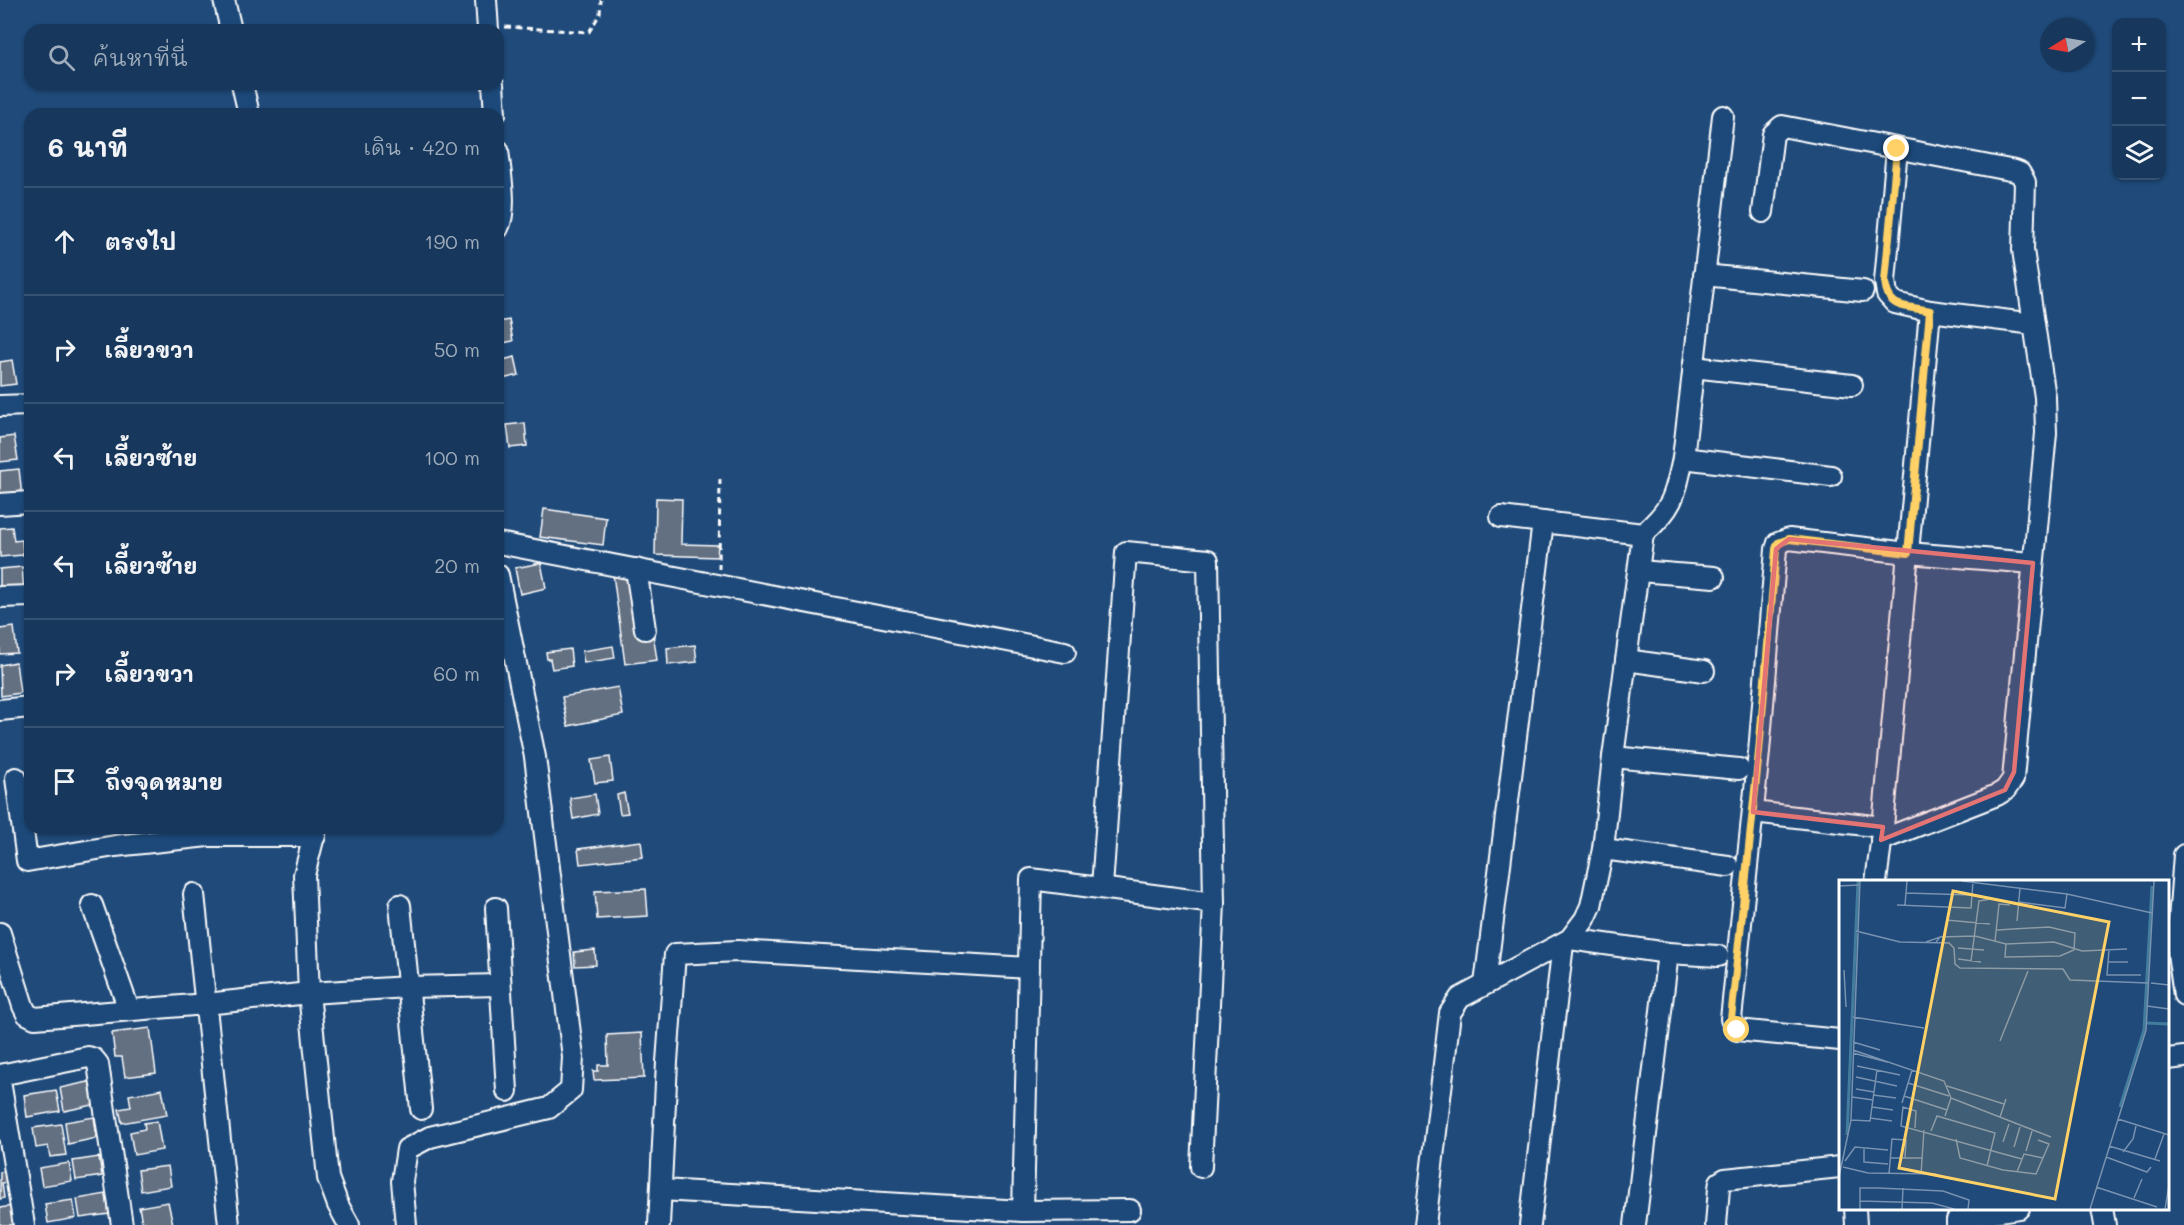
<!DOCTYPE html>
<html lang="th">
<meta charset="utf-8">
<style>
body{margin:0;font-family:Mali,"Playpen Sans Thai",sans-serif;background:#244365;color:#f1f3f6}
.controls{position:absolute;right:18px;top:18px;display:grid;overflow:hidden;border-radius:12px;box-shadow:0 2px 4px #0004}
.controls button{width:54px;height:54px;display:grid;place-items:center;padding:0;border:0;border-bottom:2px solid #365272;background:#17385c;color:#f1f3f6;font:30px sans-serif}
.compass{position:absolute;left:2040px;top:18px;width:54px;height:54px;border-radius:50%;background:#17385c;box-shadow:0 2px 4px #0004;rotate:259deg}
.stop{position:absolute;width:18px;height:18px;margin:-14px;border:4px solid #ffd166;border-radius:50%;background:#fff}
.stop.end{background:#ffd166;border-color:#fff;box-shadow:0 2px 6px #0008}
.list{margin:0;padding:0;list-style:none}
h2{display:flex;justify-content:space-between;align-items:center;height:78px;margin:0;padding:0 24px;font-size:26px}
h2 small{font-size:20px;font-weight:400;color:#9eacbb}
.list li{display:grid;grid-template-columns:39px 1fr auto;gap:18px;align-items:center;box-sizing:border-box;height:108px;padding:0 24px;border-top:2px solid #365272}
.list b{display:block;font-size:22px;white-space:nowrap}
.list em{font-size:20px;font-style:normal;color:#9eacbb}
.icon{flex:none;width:33px;height:33px;fill:none;stroke:currentColor;stroke-width:2;stroke-linecap:round;stroke-linejoin:round}
.map{position:relative;flex:none;width:2184px;height:1225px;overflow:hidden}
.search{position:absolute;background:#17385c;box-shadow:0 2px 4px #0004;left:24px;top:24px;width:480px;height:66px;display:flex;align-items:center;gap:15px;box-sizing:border-box;padding:0 21px;border-radius:18px;color:#9eacbb;font-size:22px}
.panel{position:absolute;background:#17385c;box-shadow:0 2px 4px #0004;left:24px;top:108px;width:480px;height:726px;border-radius:18px}
.map>svg:first-child{display:block}
</style>
<div class="map">
<svg width="2184" height="1225" viewBox="0 0 2184 1225">
<rect width="100%" height="100%" fill="#1f4a7a"/>
<filter id="ink" filterUnits="userSpaceOnUse"><feTurbulence type="fractalNoise" baseFrequency=".0167" numOctaves="2"/><feDisplacementMap in="SourceGraphic" scale="12" xChannelSelector="R" yChannelSelector="G"/><feConvolveMatrix kernelMatrix="1 2 1 2 8 2 1 2 1" color-interpolation-filters="sRGB"/></filter>
<g filter="url(#ink)">
<g fill="#637082" stroke="#fff" stroke-width="1.5">
<polygon points="509,320 513,341 498,344 498,322"/>
<polygon points="515,357 519,375 498,380 498,361"/>
<polygon points="12,360 16,384 0,386 0,362"/>
<polygon points="525,423 527,446 510,448 507,425"/>
<polygon points="14,436 18,460 0,462 0,438"/>
<polygon points="19,469 22,496 0,498 0,471"/>
<polygon points="656,498 682,499 681,544 718,545 717,557 655,555"/>
<polygon points="544,509 606,518 603,545 540,537"/>
<polygon points="12,527 14,541 22,540 23,555 0,557 0,528"/>
<polygon points="541,563 546,588 520,594 515,568"/>
<polygon points="22,567 24,592 0,594 0,569"/>
<polygon points="628,572 636,635 653,633 657,660 625,664 613,574"/>
<polygon points="14,627 17,653 0,654 0,629"/>
<polygon points="695,645 697,662 668,665 667,648"/>
<polygon points="613,646 615,658 584,663 582,651"/>
<polygon points="570,649 572,666 552,669 550,659 547,659 546,652"/>
<polygon points="16,662 20,693 1,696 0,665"/>
<polygon points="618,687 623,715 568,726 562,697"/>
<polygon points="610,757 613,781 595,783 591,760"/>
<polygon points="624,793 628,813 620,814 617,795"/>
<polygon points="595,794 598,814 573,819 570,798"/>
<polygon points="641,841 643,857 580,864 578,849"/>
<polygon points="646,889 648,916 597,919 595,891"/>
<polygon points="595,950 596,965 575,966 574,952"/>
<polygon points="150,1028 156,1073 125,1077 122,1057 115,1057 112,1033"/>
<polygon points="642,1033 644,1078 594,1080 593,1071 598,1071 598,1065 608,1065 607,1035"/>
<polygon points="93,1081 98,1104 64,1111 60,1088"/>
<polygon points="162,1089 167,1115 122,1123 119,1109 131,1107 129,1095"/>
<polygon points="56,1090 60,1111 27,1117 24,1095"/>
<polygon points="94,1117 97,1138 68,1144 65,1122"/>
<polygon points="157,1121 162,1150 134,1155 130,1132 145,1129 144,1123"/>
<polygon points="61,1124 66,1155 50,1157 48,1146 36,1148 33,1128"/>
<polygon points="99,1157 102,1176 76,1180 73,1161"/>
<polygon points="69,1163 72,1181 42,1186 39,1168"/>
<polygon points="168,1166 171,1186 141,1191 138,1170"/>
<polygon points="6,1171 8,1182 2,1183 4,1198 0,1199 0,1172"/>
<polygon points="106,1194 109,1214 80,1218 77,1199"/>
<polygon points="73,1200 76,1218 48,1223 45,1204"/>
<polygon points="168,1202 173,1224 145,1225 145,1222 142,1223 139,1207"/>
<polygon points="12,1206 18,1225 0,1225 0,1208"/>
</g>
<g fill="none" stroke-linecap="round" stroke-linejoin="round">
<g stroke="#fff" stroke-width="24">
<g id="minor">
<polyline points="224,0 231,30"/>
<polyline points="486,0 488,30"/>
<polyline points="242,84 249,114"/>
<polyline points="493,84 495,114"/>
<polyline points="1897,149 1885,281 1887,294 1895,303 1930,311 2034,324"/>
<path d="M498,150C500,171 508,209 498,228"/>
<polyline points="1763,212 1773,134 1782,126 2015,171 2020,173 2025,182 2023,250 2045,397 2046,433 2013,779 2005,790 1997,795 1881,840"/>
<polyline points="1704,275 1863,291"/>
<polyline points="1693,367 1852,385"/>
<polyline points="0,406 30,405"/>
<polyline points="1683,458 1831,476"/>
<polyline points="0,504 30,502"/>
<polyline points="1501,517 1643,534"/>
<polyline points="498,543 1065,652"/>
<polyline points="636,569 645,629"/>
<polyline points="1639,571 1714,577"/>
<polyline points="0,597 30,596"/>
<polyline points="1626,660 1704,671"/>
<polyline points="0,710 30,707"/>
<polyline points="1613,757 1739,769"/>
<polyline points="16,778 27,861 115,846 208,836 315,836"/>
<polyline points="1753,812 1883,827"/>
<polyline points="316,828 304,875 309,993 328,1178 338,1205 349,1225"/>
<polyline points="1603,849 1728,866"/>
<polyline points="2184,855 2177,946 2184,995"/>
<polyline points="1876,882 1883,827 1930,311"/>
<polyline points="1102,887 1126,552 1208,560 1214,903 1201,1167"/>
<polyline points="194,894 229,1225"/>
<polyline points="92,905 129,1010"/>
<polyline points="400,905 421,1109"/>
<polyline points="496,908 507,1091"/>
<polyline points="0,933 23,1006 27,1014 35,1018 206,1004 309,993 408,987 500,985"/>
<polyline points="1570,939 1668,953 1718,956"/>
<polyline points="1485,984 1543,522"/>
<polyline points="1840,1040 1737,1030 1731,1019 1759,752 1776,549 1778,543 1789,539 1908,553 2033,563"/>
<polyline points="2168,1059 2184,1057"/>
<polyline points="0,1075 88,1057 94,1059 98,1064 122,1225"/>
<polyline points="0,1081 24,1225"/>
<polyline points="661,1190 1023,1211 1130,1210"/>
<polyline points="1855,1208 1856,1225"/>
<polyline points="2102,1208 2105,1225"/>
<polyline points="1023,1211 1031,879 1214,903"/>
<polyline points="406,1225 402,1181 407,1149 430,1137 549,1108 571,1090 573,1057 535,757 498,575"/>
<polyline points="659,1225 667,1062 675,954 738,951 1029,968"/>
<path d="M1425,1225L1450,1013L1460,998L1570,939L1585,919L1591,906L1603,849L1613,757L1643,534C1673,508 1675,496 1683,458L1723,116"/>
<polyline points="1530,1225 1563,944"/>
<polyline points="1635,1225 1668,953"/>
<polyline points="1716,1225 1719,1188 1720,1182 1725,1179 1840,1167"/>
<polyline points="1957,1225 1957,1220 1960,1217 2019,1208"/>
</g>
</g>
<g stroke="#fff" stroke-width="3" stroke-dasharray="6 4.5" stroke-linecap="butt">
<polyline points="505,27 589,32 600,14 601,0"/>
<polyline points="719,569 720,475"/>
</g>
<use href="#minor" stroke="#1f4a7a" stroke-width="20"/>
</g>
</g>
<g fill="none" stroke-linecap="round" stroke-linejoin="round" filter="url(#ink)">
<path stroke="#ffd166" stroke-width="8" d="M1737,1030L1731,1019L1759,752L1776,549L1778,543L1789,539L1908,553L1930,311C1905,305 1888,311 1885,281L1897,149"/>
</g>
<path fill="#e47373" fill-opacity="0.2" stroke="#e47373" stroke-width="4.5" stroke-linejoin="round" d="M1789,539L2033,563L2014,772L2005,790L1881,840L1883,827L1753,812L1776,549Z"/>
<g transform="translate(1839 880)">
<rect width="330" height="330" fill="#1f4a7a"/>
<path fill="none" stroke="#437c9c" stroke-width="3" d="M307,143L330,144M281,227L305,150L313,6M8,255L19,1"/>
<path fill="none" stroke="#7992af" stroke-width="1.5" d="M123,1L228,14L313,33M0,6L20,5M67,13L133,15M180,22L226,28L228,14M58,25L132,28L134,1M66,25L68,1M107,40L151,44M178,41L181,8M158,50L210,47L236,53L235,70L221,76L166,77L167,64M17,51L61,62L110,63L115,68L116,84L121,88L224,89L231,100L309,103M101,57L136,56L167,64L215,62L243,71L288,69M156,61L160,24L171,25M87,62L101,57L97,62M119,68L145,70M270,70L268,95H302M119,79L142,82M132,81L140,21L152,19M269,82H289M5,90L7,127M312,103L330,105M308,126L330,129M14,137L85,148M161,161L189,91M14,162L41,170M14,170L105,201L112,218L106,236M14,173L48,182M18,186L61,195M17,197L58,206M69,203L110,216M108,206L165,224M17,209L35,212M34,215L57,218M65,216L108,230M13,217L34,220M112,218L212,257M63,223L73,190M33,227L54,230M161,237L167,219M31,238L53,241M279,239L330,255M12,240L31,241L38,190M76,248L77,231L64,227L62,246L183,279M92,251L98,236L156,253L148,286M117,259L121,278L164,290L197,294L210,264L199,260M164,262L170,244M270,266L321,281M175,267L181,247M25,268V282L49,284M187,271L193,251M284,272L294,259L297,246M267,277L308,292L312,287M52,278H83M316,279L325,254M6,281L16,267L49,270M4,287L29,293L96,294L112,299M178,292L185,274L204,278M50,294L53,259L67,260L66,278M82,294L85,250M0,297L12,240L21,1M257,307L318,327M295,318L303,299M21,321L93,323L115,329M21,329V308H39L104,311L130,320L129,329M63,329L64,308M251,329L307,150L315,1M326,329L330,305"/>
<path fill="#ffd166" fill-opacity="0.15" stroke="#ffd166" stroke-width="3" d="M114,11L270,42L216,319L60,288Z"/>
<rect width="330" height="330" fill="none" stroke="#fff" stroke-width="3"/>
</g>
</svg>
<div class="controls">
<button>+</button>
<button>−</button>
<button><svg class="icon" aria-label="layers" viewBox="0 0 24 24"><path d="M12 4l9 5-9 5-9-5zM3 14l9 5 9-5"/></svg></button>
</div>
<svg class="compass" viewBox="-18 -18 36 36"><path d="M0-13l5 13h-10z" fill="#e53935"/><path d="M0 13l5-13h-10z" fill="#9eacbb"/></svg>
<div class="stop" style="left:1737px;top:1030px"></div>
<div class="stop end" style="left:1897px;top:149px"></div>
<div class="search"><svg class="icon" aria-label="search" viewBox="0 0 24 24"><circle cx="10" cy="10" r="6"/><path d="M15 15l6 6"/></svg>ค้นหาที่นี่</div>
<section class="panel">
<h2>6 นาที<small>เดิน · 420 m</small></h2>
<ul class="list">
<li><svg class="icon" aria-label="ahead" viewBox="0 0 24 24"><path d="M12 20V5M6 11l6-6 6 6"/></svg><div><b>ตรงไป</b></div><em>190 m</em></li>
<li><svg class="icon" aria-label="right" viewBox="0 0 24 24"><path d="M7 20v-9h11M14 6l5 5-5 5"/></svg><div><b>เลี้ยวขวา</b></div><em>50 m</em></li>
<li><svg class="icon" aria-label="left" viewBox="0 0 24 24"><path d="M17 20v-9H6M10 6l-5 5 5 5"/></svg><div><b>เลี้ยวซ้าย</b></div><em>100 m</em></li>
<li><svg class="icon" aria-label="left" viewBox="0 0 24 24"><path d="M17 20v-9H6M10 6l-5 5 5 5"/></svg><div><b>เลี้ยวซ้าย</b></div><em>20 m</em></li>
<li><svg class="icon" aria-label="right" viewBox="0 0 24 24"><path d="M7 20v-9h11M14 6l5 5-5 5"/></svg><div><b>เลี้ยวขวา</b></div><em>60 m</em></li>
<li><svg class="icon" aria-label="arrive" viewBox="0 0 24 24"><path d="M6 21V4h12l-3 4 3 4H6"/></svg><div><b>ถึงจุดหมาย</b></div></li>
</ul>
</section>
</div>
